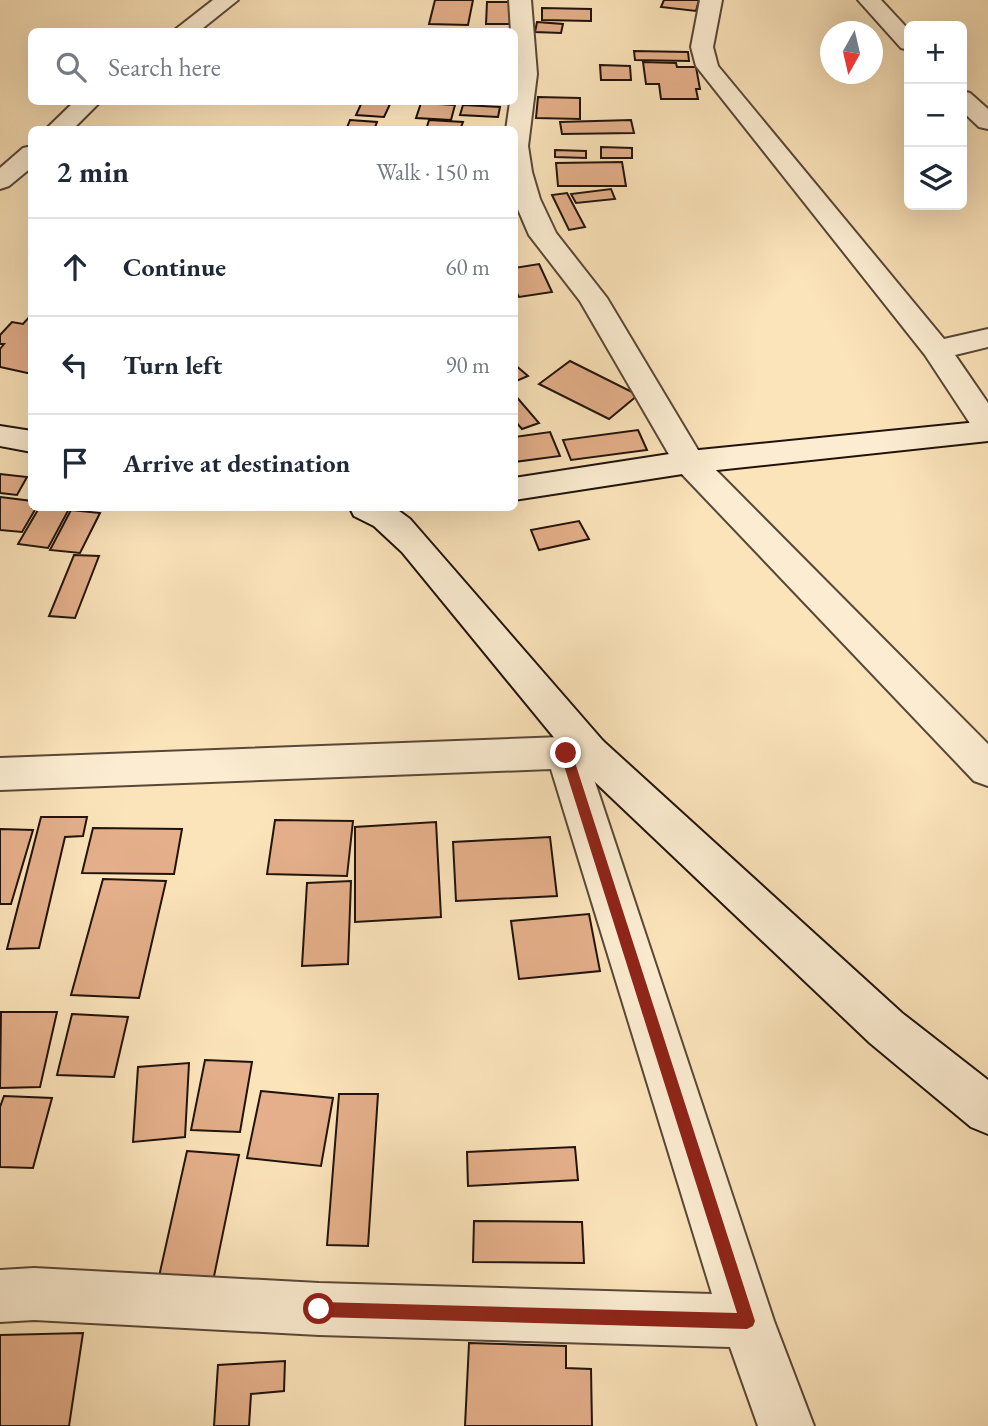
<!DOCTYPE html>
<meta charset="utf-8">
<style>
body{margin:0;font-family:"EB Garamond",serif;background:#f2f2f3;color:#1f2937}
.controls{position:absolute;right:21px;top:21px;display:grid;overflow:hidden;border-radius:10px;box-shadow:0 7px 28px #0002}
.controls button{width:63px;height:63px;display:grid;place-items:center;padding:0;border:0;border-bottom:2px solid #e0e1e3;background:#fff;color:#1f2937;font:35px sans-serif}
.compass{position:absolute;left:820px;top:21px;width:63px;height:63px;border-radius:50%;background:#fff;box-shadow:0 7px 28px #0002;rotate:188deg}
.stop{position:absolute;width:21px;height:21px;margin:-16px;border:5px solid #8f2418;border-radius:50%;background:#fff}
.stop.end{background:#8f2418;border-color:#fff;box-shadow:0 2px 7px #0008}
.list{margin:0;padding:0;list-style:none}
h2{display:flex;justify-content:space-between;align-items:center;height:91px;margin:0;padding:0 28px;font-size:30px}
h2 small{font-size:23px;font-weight:400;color:#747a83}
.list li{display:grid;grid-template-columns:46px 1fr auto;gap:21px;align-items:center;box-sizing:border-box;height:98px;padding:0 28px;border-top:2px solid #e0e1e3}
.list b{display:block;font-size:26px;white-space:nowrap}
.list em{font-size:23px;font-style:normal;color:#747a83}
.icon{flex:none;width:38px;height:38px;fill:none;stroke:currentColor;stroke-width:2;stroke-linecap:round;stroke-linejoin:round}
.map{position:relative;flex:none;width:988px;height:1426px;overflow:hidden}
.search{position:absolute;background:#fff;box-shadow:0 7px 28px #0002;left:28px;top:28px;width:490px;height:77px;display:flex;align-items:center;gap:18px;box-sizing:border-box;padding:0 24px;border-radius:10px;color:#747a83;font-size:26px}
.panel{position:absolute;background:#fff;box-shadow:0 7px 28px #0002;left:28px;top:126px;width:490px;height:385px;border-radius:10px}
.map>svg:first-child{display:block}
</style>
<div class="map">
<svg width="988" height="1426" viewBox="0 0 988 1426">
<rect width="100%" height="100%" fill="#fbe3ba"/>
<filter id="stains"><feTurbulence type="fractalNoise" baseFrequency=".00286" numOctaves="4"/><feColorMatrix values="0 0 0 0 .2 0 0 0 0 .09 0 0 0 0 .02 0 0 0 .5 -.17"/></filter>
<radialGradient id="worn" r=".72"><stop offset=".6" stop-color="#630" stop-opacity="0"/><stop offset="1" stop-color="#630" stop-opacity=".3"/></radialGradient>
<g fill="#e4af8a" stroke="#21130b" stroke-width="2">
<polygon points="435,0 473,0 468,25 429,24"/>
<polygon points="664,0 699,0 696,11 661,7"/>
<polygon points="487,2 514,2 515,24 486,24"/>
<polygon points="542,8 591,9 591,21 542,20"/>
<polygon points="537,22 563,24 561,33 535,32"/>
<polygon points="634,51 688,52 689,61 635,60"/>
<polygon points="643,62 676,63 677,67 696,67 700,89 696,89 698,99 661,99 659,84 646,84"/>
<polygon points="600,65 630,66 631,80 601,80"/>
<polygon points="538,97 580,98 580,119 536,118"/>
<polygon points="362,102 391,102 384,117 356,115"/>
<polygon points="421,103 455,105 451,120 416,118"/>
<polygon points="463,105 500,107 498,117 460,115"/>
<polygon points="350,120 377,122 374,130 346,130"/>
<polygon points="429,120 463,122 460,130 426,130"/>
<polygon points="631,120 634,133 562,134 560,122"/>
<polygon points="601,147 632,148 632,158 601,158"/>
<polygon points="555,150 586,151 586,158 555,157"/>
<polygon points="622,162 626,186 558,186 556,163"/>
<polygon points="611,189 615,199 576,203 571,194"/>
<polygon points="567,193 585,227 569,230 552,195"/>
<polygon points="539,264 552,292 519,297 514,288 514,268"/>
<polygon points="32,314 32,374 0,367 0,349 4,344 0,344 0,335 12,322 23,324"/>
<polygon points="570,361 638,395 609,419 539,384"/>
<polygon points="514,364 528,376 514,382"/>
<polygon points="514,394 539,423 522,429 514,420"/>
<polygon points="638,430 647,450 571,460 563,440"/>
<polygon points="550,432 560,456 514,462 514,437"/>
<polygon points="0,474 27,477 17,495 0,493"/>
<polygon points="0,497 32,501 32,508 36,508 22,532 0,530"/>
<polygon points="39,508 69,509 48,548 18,544"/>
<polygon points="71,510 100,513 80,553 50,550"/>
<polygon points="579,521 589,539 539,550 531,530"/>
<polygon points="74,555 99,556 75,618 49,616"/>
<polygon points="41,817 87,817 83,836 65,837 39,948 7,949"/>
<polygon points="275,820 353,821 347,876 267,874"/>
<polygon points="436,822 441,917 355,922 355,827"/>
<polygon points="93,828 182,829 174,874 82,873"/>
<polygon points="0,829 33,830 11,904 0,904"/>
<polygon points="550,837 557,896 456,901 453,842"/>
<polygon points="103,879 166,881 139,998 71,995"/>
<polygon points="351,881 348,964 302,966 307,883"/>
<polygon points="589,914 600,971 519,979 511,921"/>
<polygon points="1,1012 57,1012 40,1087 0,1088"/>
<polygon points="72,1014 128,1017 114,1077 57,1075"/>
<polygon points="205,1060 252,1062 240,1132 191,1130"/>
<polygon points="189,1063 185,1137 133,1142 138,1067"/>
<polygon points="261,1091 333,1098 321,1166 247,1158"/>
<polygon points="339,1094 378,1094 368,1246 327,1245"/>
<polygon points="4,1096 52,1098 33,1168 0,1167 0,1107"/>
<polygon points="575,1147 578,1180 468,1186 467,1152"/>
<polygon points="187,1151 239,1155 212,1286 158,1281"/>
<polygon points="474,1221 582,1222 584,1263 473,1262"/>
<polygon points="83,1333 69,1426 0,1426 0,1335"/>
<polygon points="469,1343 566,1346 566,1368 591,1369 592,1426 465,1426"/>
<polygon points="285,1361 284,1391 251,1394 249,1426 214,1426 218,1365"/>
</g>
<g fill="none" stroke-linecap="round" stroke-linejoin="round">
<g stroke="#584737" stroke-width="4">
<g id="street">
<polygon points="213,0 238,0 198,32 172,32"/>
<polygon points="509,0 531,0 537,74 528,146 532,172 540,199 556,233 607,298 701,455 988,744 988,786 974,781 678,470 580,301 529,235 514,200 514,130 506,130 510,102 514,102 514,32 511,32"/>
<polygon points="700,0 722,0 713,47 718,66 944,339 988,329 988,347 955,355 988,403 988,437 977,434 925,355 696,66 691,47"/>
<polygon points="858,0 881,0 909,30 909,50 901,48"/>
<polygon points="962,91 970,93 988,109 988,129 979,127 962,111"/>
<polygon points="74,102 100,102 72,130 45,130"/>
<polygon points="32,146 32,167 9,186 0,189 0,168 23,148"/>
<polygon points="589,736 603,741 609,752 603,763 590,767 774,1321 814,1426 758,1426 730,1347 319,1335 34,1320 0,1322 0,1270 34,1268 319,1283 712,1294 551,769 0,790 0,758"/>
</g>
</g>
<g stroke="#21130b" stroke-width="4">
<g id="secondary">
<polygon points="988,421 988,441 689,473 514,500 514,478 689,451"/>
<polygon points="0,426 32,431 32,452 0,446"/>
<polygon points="350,508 395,508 410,519 603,741 902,1013 988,1080 988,1134 971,1127 870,1043 575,763 402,552 374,526 354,516"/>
</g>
</g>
<use href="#street" fill="#fcedd2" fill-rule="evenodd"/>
<use href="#secondary" fill="#fcedd2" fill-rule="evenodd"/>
</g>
<polygon fill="#8f2418" points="566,748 572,753 755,1321 753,1326 747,1329 319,1317 313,1315 311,1309 313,1304 319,1302 737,1313 560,753"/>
<rect width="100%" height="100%" filter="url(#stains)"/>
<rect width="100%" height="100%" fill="url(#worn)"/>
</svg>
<div class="controls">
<button>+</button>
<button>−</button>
<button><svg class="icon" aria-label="layers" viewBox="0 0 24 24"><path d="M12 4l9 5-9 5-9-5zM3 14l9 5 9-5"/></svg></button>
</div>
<svg class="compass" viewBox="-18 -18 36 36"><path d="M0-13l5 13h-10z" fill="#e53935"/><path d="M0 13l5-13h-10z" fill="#747a83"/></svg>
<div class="stop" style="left:319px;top:1309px"></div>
<div class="stop end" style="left:566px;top:753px"></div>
<div class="search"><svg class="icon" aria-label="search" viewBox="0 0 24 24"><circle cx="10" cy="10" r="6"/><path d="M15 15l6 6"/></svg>Search here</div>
<section class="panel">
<h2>2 min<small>Walk · 150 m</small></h2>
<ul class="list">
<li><svg class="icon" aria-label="ahead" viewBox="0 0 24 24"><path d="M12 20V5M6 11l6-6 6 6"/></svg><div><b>Continue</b></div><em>60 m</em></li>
<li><svg class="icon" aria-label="left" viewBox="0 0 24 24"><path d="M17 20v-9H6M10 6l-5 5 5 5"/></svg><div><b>Turn left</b></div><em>90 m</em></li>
<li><svg class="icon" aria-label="arrive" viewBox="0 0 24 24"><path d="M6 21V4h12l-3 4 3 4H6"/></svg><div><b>Arrive at destination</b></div></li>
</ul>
</section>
</div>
